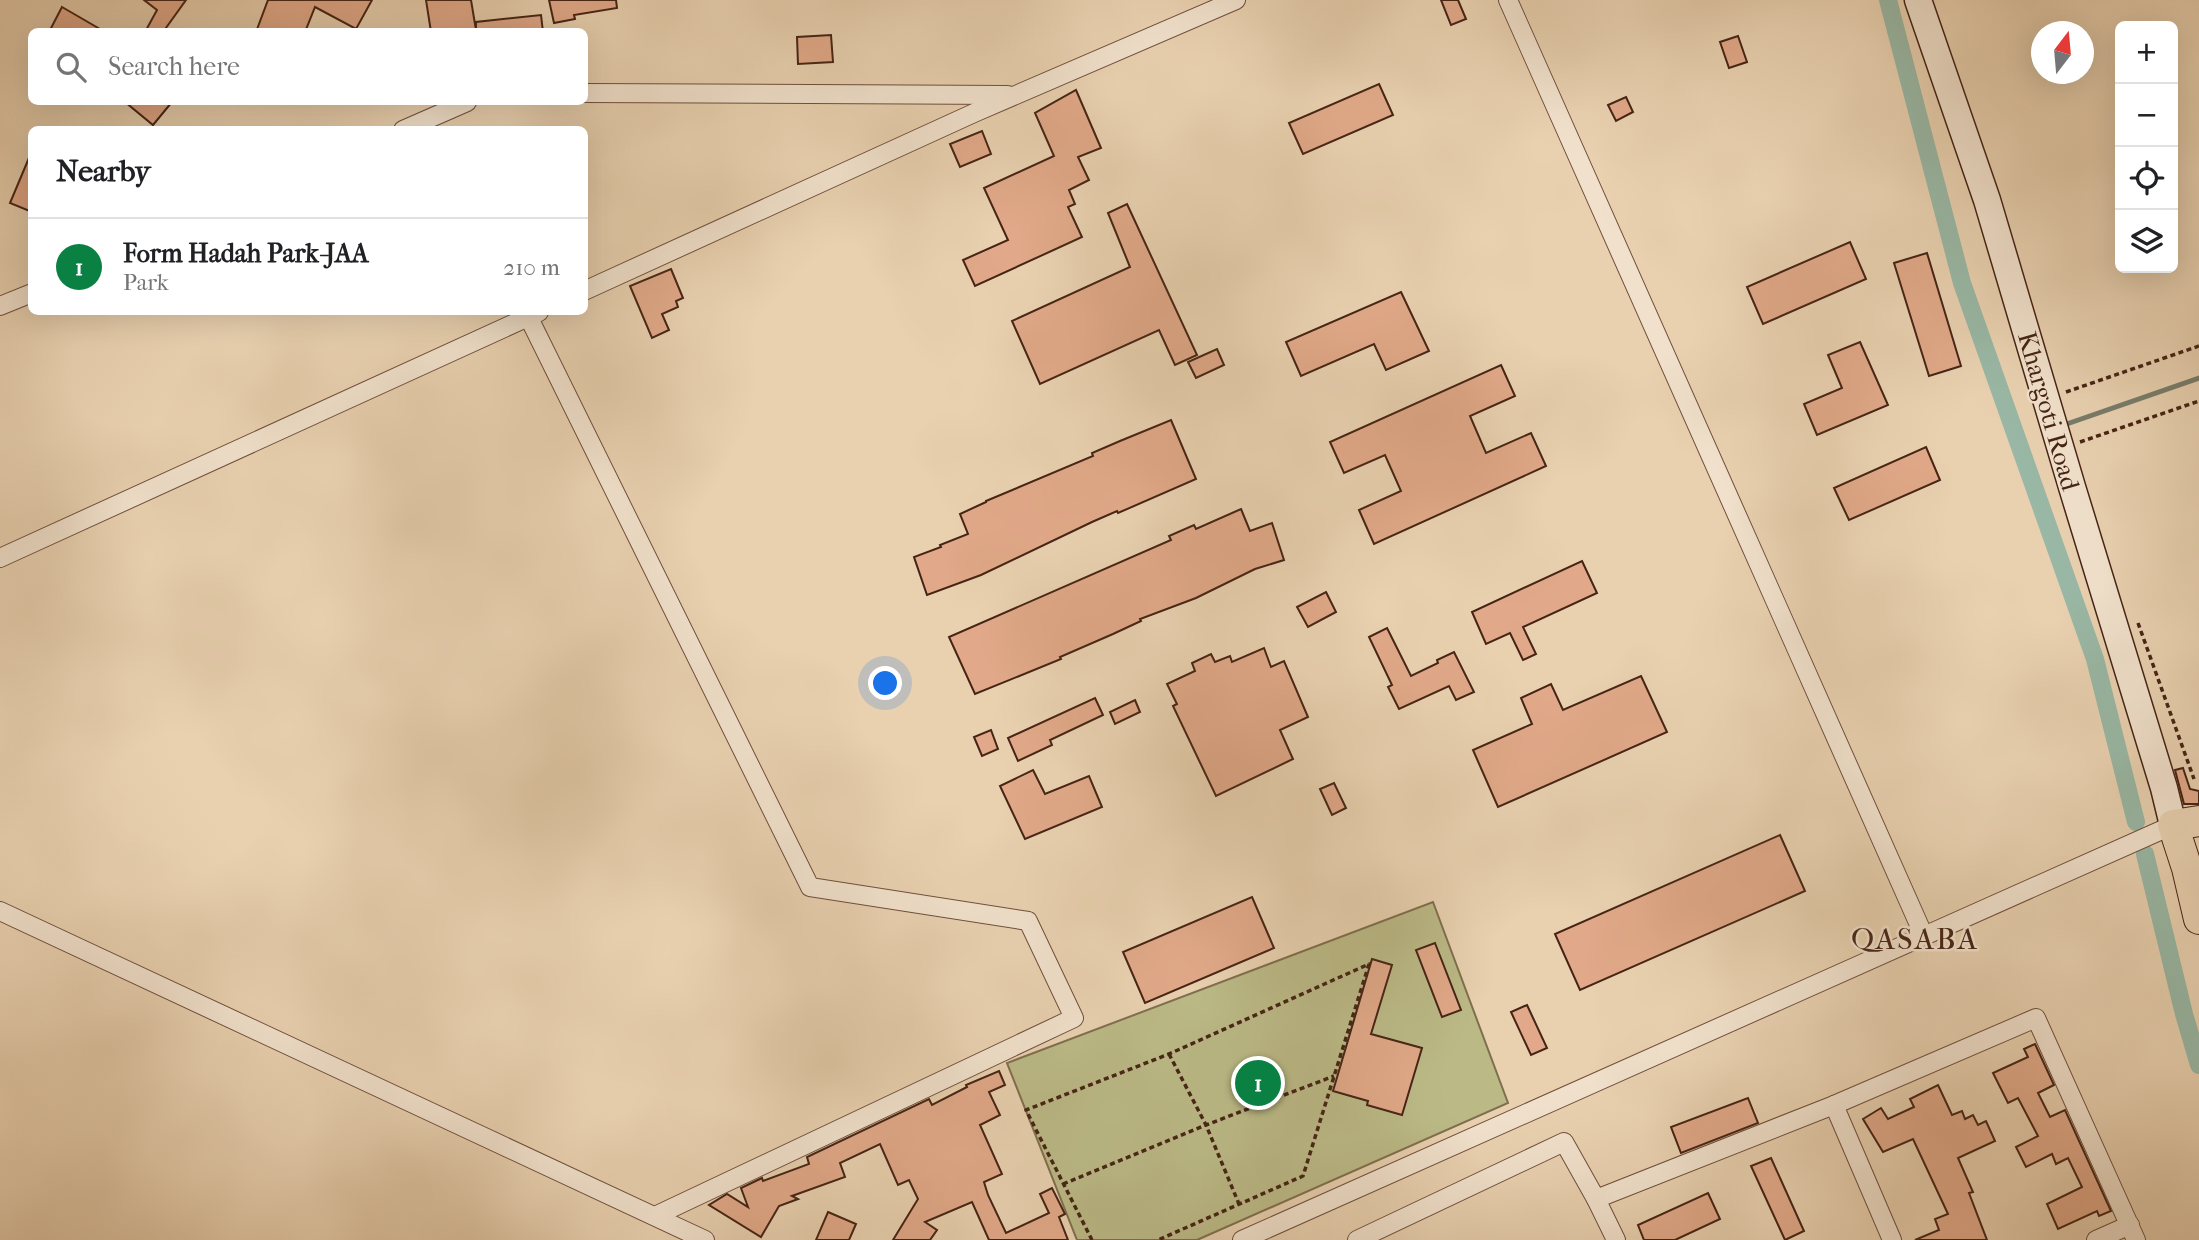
<!DOCTYPE html>
<meta charset="utf-8">
<style>
body{margin:0;font-family:"IM FELL French Canon",serif;background:#f2f2f2;color:#202124}
.controls{position:absolute;right:21px;top:21px;display:grid;overflow:hidden;border-radius:10px;box-shadow:0 7px 28px #0002}
.controls button{width:63px;height:63px;display:grid;place-items:center;padding:0;border:0;border-bottom:2px solid #e0e0e0;background:#fff;color:#202124;font:35px sans-serif}
.compass{position:absolute;left:2031px;top:21px;width:63px;height:63px;border-radius:50%;background:#fff;box-shadow:0 7px 28px #0002;rotate:16deg}
.you{position:absolute;left:886px;top:684px;width:24px;height:24px;margin:-18px;border:5px solid #fff;border-radius:50%;background:#1a73e8;box-shadow:0 0 0 10px #1a73e833}
.badge{display:grid;place-items:center;width:46px;height:46px;border-radius:50%;background:#0b8043;color:#fff;font-size:23px;font-weight:700}
.pin{position:absolute;translate:-50% -50%;border:4px solid #fff;box-shadow:0 2px 7px #0006}
.list{margin:0;padding:0;list-style:none}
h2{display:flex;justify-content:space-between;align-items:center;height:91px;margin:0;padding:0 28px;font-size:30px}
h2 small{font-size:23px;font-weight:400;color:#757577}
.list li{display:grid;grid-template-columns:46px 1fr auto;gap:21px;align-items:center;box-sizing:border-box;height:98px;padding:0 28px;border-top:2px solid #e0e0e0}
.list b{display:block;font-size:26px;white-space:nowrap}
.list p{margin:0;font-size:23px;white-space:nowrap;color:#757577}
.list em{font-size:23px;font-style:normal;color:#757577}
.icon{flex:none;width:38px;height:38px;fill:none;stroke:currentColor;stroke-width:2;stroke-linecap:round;stroke-linejoin:round}
.map{position:relative;flex:none;width:2199px;height:1240px;overflow:hidden}
.search{position:absolute;background:#fff;box-shadow:0 7px 28px #0002;left:28px;top:28px;width:560px;height:77px;display:flex;align-items:center;gap:18px;box-sizing:border-box;padding:0 24px;border-radius:10px;color:#757577;font-size:26px}
.panel{position:absolute;background:#fff;box-shadow:0 7px 28px #0002;left:28px;top:126px;width:560px;height:189px;border-radius:10px}
.map>svg:first-child{display:block}
</style>
<div class="map">
<svg width="2199" height="1240" viewBox="0 0 2199 1240">
<rect width="100%" height="100%" fill="#e9d1b0"/>
<filter id="stains"><feTurbulence type="fractalNoise" baseFrequency=".00286" numOctaves="4"/><feColorMatrix values="0 0 0 0 .2 0 0 0 0 .09 0 0 0 0 .02 0 0 0 .5 -.17"/></filter>
<radialGradient id="worn" r=".72"><stop offset=".6" stop-color="#630" stop-opacity="0"/><stop offset="1" stop-color="#630" stop-opacity=".3"/></radialGradient>
<polygon fill="#bbba87" stroke="#806f4e" stroke-width="2" points="1433,902 1508,1103 1197,1240 1077,1240 1007,1063"/>
<g fill="none" stroke-linecap="round" stroke-linejoin="round">
<polyline stroke="#787d6b" stroke-width="5" points="2061,426 2199,378"/>
<g stroke="#99b8a5" stroke-width="18">
<polyline points="1888,0 1962,283 2095,659 2136,822"/>
<polyline points="2145,854 2184,1014 2199,1065"/>
</g>
</g>
<g fill="#e1a989" stroke="#462415" stroke-width="2">
<polygon points="144,0 186,0 163,32 145,32 157,10"/>
<polygon points="268,0 372,0 356,29 315,7 305,32 256,32"/>
<polygon points="426,0 471,0 476,30 431,32"/>
<polygon points="549,0 616,0 617,8 574,15 575,19 554,23"/>
<polygon points="1441,0 1458,0 1466,19 1451,25"/>
<polygon points="62,7 105,32 49,32"/>
<polygon points="541,15 543,32 476,32 476,22"/>
<polygon points="831,35 833,62 798,64 797,37"/>
<polygon points="1738,36 1747,62 1729,68 1720,42"/>
<polygon points="1379,84 1393,115 1303,154 1289,123"/>
<polygon points="1076,90 1101,148 1078,157 1089,180 1069,190 1075,204 1068,207 1082,237 975,286 963,260 1008,240 984,188 1054,156 1035,113"/>
<polygon points="1626,97 1633,112 1616,121 1608,105"/>
<polygon points="125,102 172,102 153,125"/>
<polygon points="982,131 991,154 960,167 950,144"/>
<polygon points="31,153 32,153 32,212 10,203"/>
<polygon points="1127,204 1197,355 1175,365 1159,330 1040,384 1012,321 1130,267 1108,213"/>
<polygon points="1850,242 1866,279 1763,324 1747,287"/>
<polygon points="1927,253 1961,366 1929,376 1894,263"/>
<polygon points="671,269 683,298 676,301 678,307 662,314 669,330 652,338 630,286"/>
<polygon points="1401,292 1429,351 1386,370 1374,344 1301,376 1286,342"/>
<polygon points="1860,342 1888,405 1817,435 1804,404 1842,388 1828,355"/>
<polygon points="1217,349 1224,365 1196,378 1188,362"/>
<polygon points="1501,365 1515,396 1470,416 1486,453 1531,433 1546,466 1374,544 1359,510 1401,491 1385,455 1344,473 1330,442"/>
<polygon points="1171,420 1196,479 1118,513 1117,511 1092,522 981,575 927,595 914,557 941,547 940,545 968,534 960,514 986,502 986,501 1093,456 1092,453 1120,441"/>
<polygon points="1926,447 1940,480 1849,520 1834,488"/>
<polygon points="1241,509 1250,531 1272,523 1284,560 1255,569 1196,598 1140,619 1141,621 1113,634 1060,657 1061,659 975,694 949,637 1171,540 1169,536 1194,525 1196,529"/>
<polygon points="1582,561 1597,593 1523,627 1536,654 1523,660 1510,633 1486,644 1472,612"/>
<polygon points="1326,592 1336,612 1308,627 1297,607"/>
<polygon points="1387,628 1411,676 1438,663 1437,660 1454,652 1474,692 1456,700 1449,686 1399,709 1388,687 1392,685 1369,637"/>
<polygon points="1264,648 1271,667 1284,661 1308,717 1280,730 1293,759 1216,796 1173,706 1177,704 1167,684 1195,671 1192,663 1211,654 1215,662 1230,656 1232,662"/>
<polygon points="1641,676 1667,732 1498,807 1473,750 1532,724 1521,698 1551,684 1563,710"/>
<polygon points="1095,698 1103,715 1050,740 1052,745 1018,761 1008,738"/>
<polygon points="1135,700 1140,712 1115,724 1110,712"/>
<polygon points="991,730 998,749 982,756 974,737"/>
<polygon points="2183,768 2190,789 2199,791 2199,804 2184,804 2175,770"/>
<polygon points="1033,770 1045,794 1089,776 1102,807 1025,839 1000,786"/>
<polygon points="1334,783 1346,808 1332,815 1320,789"/>
<polygon points="1780,835 1805,891 1580,990 1555,934"/>
<polygon points="1252,897 1274,948 1145,1003 1123,952"/>
<polygon points="1435,943 1461,1010 1442,1017 1416,950"/>
<polygon points="1372,959 1392,965 1371,1034 1422,1048 1402,1115 1367,1105 1368,1101 1333,1091"/>
<polygon points="1527,1005 1547,1048 1531,1055 1511,1012"/>
<polygon points="2035,1044 2054,1085 2038,1093 2050,1117 2065,1110 2111,1211 2099,1216 2097,1211 2058,1229 2047,1204 2082,1187 2068,1158 2056,1164 2052,1154 2026,1167 2016,1147 2038,1136 2018,1098 2008,1103 1993,1073 2028,1057 2024,1049"/>
<polygon points="999,1071 1005,1085 989,1092 1000,1115 980,1125 1002,1174 984,1182 988,1195 1006,1233 1049,1213 1040,1194 1052,1188 1065,1214 1059,1217 1068,1240 989,1240 972,1202 925,1222 937,1230 930,1240 893,1240 918,1199 909,1180 898,1185 880,1144 840,1163 845,1177 792,1196 798,1199 779,1206 761,1237 709,1205 727,1194 748,1207 741,1188 762,1178 763,1181 809,1164 807,1157 929,1099 932,1105 967,1087 966,1085"/>
<polygon points="1938,1085 1952,1115 1962,1111 1965,1119 1973,1115 1978,1125 1986,1121 1995,1141 1958,1158 1973,1192 1969,1193 1987,1240 1915,1240 1939,1230 1935,1219 1948,1214 1913,1139 1883,1152 1863,1119 1881,1108 1888,1119 1914,1107 1910,1099"/>
<polygon points="1748,1098 1758,1123 1681,1153 1671,1127"/>
<polygon points="1771,1158 1804,1231 1785,1240 1751,1166"/>
<polygon points="1708,1193 1720,1219 1675,1240 1644,1240 1638,1225"/>
<polygon points="828,1212 856,1224 849,1240 816,1240"/>
</g>
<g fill="none" stroke-linecap="round" stroke-linejoin="round">
<g stroke="#6f4f3c" stroke-width="20">
<g id="street">
<polyline points="1508,0 1924,936"/>
<polyline points="584,93 1008,95"/>
<polyline points="403,130 467,102"/>
<polyline points="584,291 974,113 1236,0"/>
<polyline points="0,306 32,293"/>
<polyline points="528,316 810,887 1028,921 1074,1018 655,1216"/>
<polyline points="0,558 539,312"/>
<polyline points="0,911 705,1240"/>
<polyline points="1834,1105 1892,1240"/>
<polyline points="1596,1199 1616,1240"/>
<polyline points="1242,1240 2173,825"/>
<polyline points="1357,1240 1564,1142 1596,1199 1834,1105 2036,1018 2136,1240"/>
<polyline points="2096,1240 2130,1225"/>
</g>
</g>
<g stroke="#462415" stroke-width="29">
<polyline id="secondary" points="1918,0 1987,200 2072,487 2164,788 2173,825"/>
</g>
<g stroke="#462415" stroke-width="32">
<polyline id="primary" points="2199,821 2173,825 2187,868 2199,919"/>
</g>
<g stroke="#462415" stroke-width="3.5" stroke-dasharray="5 3.5" stroke-linecap="butt">
<polyline points="2066,392 2199,346"/>
<polyline points="2080,442 2199,401"/>
<polyline points="2138,623 2194,779"/>
<polyline points="1169,1054 1206,1125 1239,1204"/>
<polyline points="1063,1184 1206,1125 1334,1076"/>
<polyline points="1092,1240 1026,1110 1169,1054 1369,964 1303,1176 1158,1240"/>
</g>
<use href="#street" stroke="#f1e1cc" stroke-width="18"/>
<use href="#secondary" stroke="#f1e1cc" stroke-width="26"/>
<use href="#primary" stroke="#e9d1b0" stroke-width="30"/>
</g>
<g text-anchor="middle" stroke-width="5" stroke-linejoin="round" paint-order="stroke">
<g font-size="26" fill="#462415" stroke="#f1e1cc">
<text transform="translate(2049 411) rotate(74)" y="9">Khargoti Road</text>
</g>
<g font-size="30" letter-spacing="2" fill="#462415" stroke="#f1e1cc">
<text x="1915" y="949">QASABA</text>
</g>
</g>
<rect width="100%" height="100%" filter="url(#stains)"/>
<rect width="100%" height="100%" fill="url(#worn)"/>
</svg>
<div class="controls">
<button>+</button>
<button>−</button>
<button><svg class="icon" aria-label="locate" viewBox="0 0 24 24"><circle cx="12" cy="12" r="6"/><path d="M12 2v4M12 18v4M2 12h4M18 12h4"/></svg></button>
<button><svg class="icon" aria-label="layers" viewBox="0 0 24 24"><path d="M12 4l9 5-9 5-9-5zM3 14l9 5 9-5"/></svg></button>
</div>
<svg class="compass" viewBox="-18 -18 36 36"><path d="M0-13l5 13h-10z" fill="#e53935"/><path d="M0 13l5-13h-10z" fill="#757577"/></svg>
<div class="you"></div>
<div class="pin badge" style="left:1258px;top:1083px">1</div>
<div class="search"><svg class="icon" aria-label="search" viewBox="0 0 24 24"><circle cx="10" cy="10" r="6"/><path d="M15 15l6 6"/></svg>Search here</div>
<section class="panel">
<h2>Nearby<small></small></h2>
<ul class="list">
<li><span class="badge">1</span><div><b>Form Hadah Park-JAA</b><p>Park</p></div><em>210 m</em></li>
</ul>
</section>
</div>
